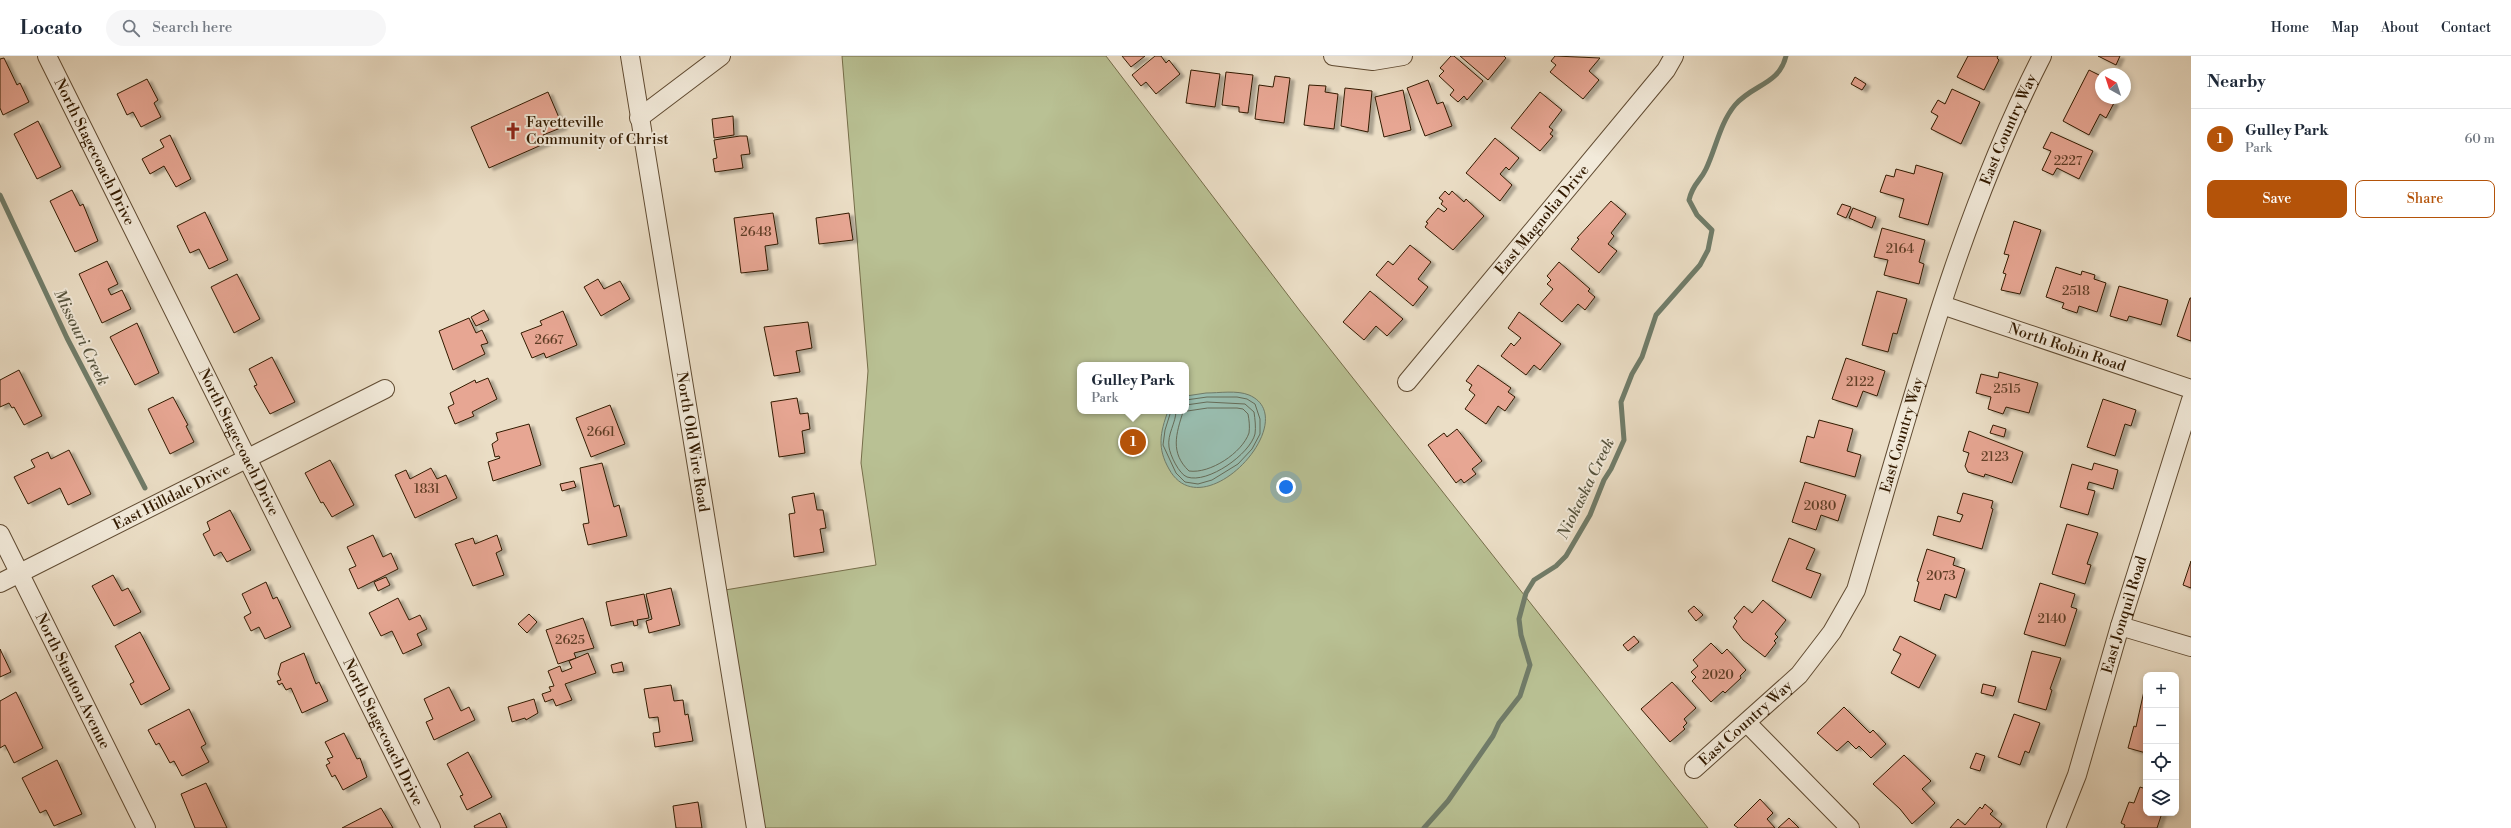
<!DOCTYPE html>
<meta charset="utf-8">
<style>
body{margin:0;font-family:"Libre Bodoni",serif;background:#f6f6f7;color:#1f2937}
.controls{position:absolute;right:12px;bottom:12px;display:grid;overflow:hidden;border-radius:8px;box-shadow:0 2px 6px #0003}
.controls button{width:36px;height:36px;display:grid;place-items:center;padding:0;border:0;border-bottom:1px solid #e0e1e3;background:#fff;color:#1f2937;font:20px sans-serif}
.compass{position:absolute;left:2095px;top:12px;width:36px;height:36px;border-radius:50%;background:#fff;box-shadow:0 2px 6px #0003;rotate:321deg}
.you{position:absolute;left:1286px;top:431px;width:14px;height:14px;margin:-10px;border:3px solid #fff;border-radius:50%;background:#1a73e8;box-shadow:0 0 0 6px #1a73e833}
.badge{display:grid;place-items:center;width:26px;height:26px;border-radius:50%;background:#b45309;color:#fff;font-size:13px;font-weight:700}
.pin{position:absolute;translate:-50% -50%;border:2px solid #fff;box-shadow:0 1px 4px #0006}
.popup{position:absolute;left:1077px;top:306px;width:112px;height:52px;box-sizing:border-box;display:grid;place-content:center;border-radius:8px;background:#fff;filter:drop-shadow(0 1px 3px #0005);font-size:13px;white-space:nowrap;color:#747a83}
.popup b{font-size:15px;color:#1f2937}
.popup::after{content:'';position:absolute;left:50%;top:100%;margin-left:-8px;border:8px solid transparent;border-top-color:#fff}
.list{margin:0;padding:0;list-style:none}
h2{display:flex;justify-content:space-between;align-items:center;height:52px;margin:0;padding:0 16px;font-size:17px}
h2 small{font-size:13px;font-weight:400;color:#747a83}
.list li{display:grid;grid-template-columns:26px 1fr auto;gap:12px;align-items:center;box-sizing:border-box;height:60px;padding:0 16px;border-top:1px solid #e0e1e3}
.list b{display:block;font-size:15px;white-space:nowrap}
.list p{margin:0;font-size:13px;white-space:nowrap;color:#747a83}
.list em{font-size:13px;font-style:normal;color:#747a83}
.actions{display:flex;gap:8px;padding:12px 16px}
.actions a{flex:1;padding:9px 0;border:1px solid #b45309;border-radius:8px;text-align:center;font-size:14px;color:#b45309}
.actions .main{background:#b45309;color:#fff}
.icon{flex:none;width:22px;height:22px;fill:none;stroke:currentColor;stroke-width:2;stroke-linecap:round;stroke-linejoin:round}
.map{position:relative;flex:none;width:2191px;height:772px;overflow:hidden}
header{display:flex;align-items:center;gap:24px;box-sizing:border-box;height:56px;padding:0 20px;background:#fff;border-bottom:1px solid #e0e1e3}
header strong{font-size:19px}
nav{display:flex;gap:22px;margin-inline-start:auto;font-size:14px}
.search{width:280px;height:36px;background:#f6f6f7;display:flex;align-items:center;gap:10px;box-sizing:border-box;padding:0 14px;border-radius:22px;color:#747a83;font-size:15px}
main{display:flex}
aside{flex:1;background:#fff}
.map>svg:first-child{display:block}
</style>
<header>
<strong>Locato</strong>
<div class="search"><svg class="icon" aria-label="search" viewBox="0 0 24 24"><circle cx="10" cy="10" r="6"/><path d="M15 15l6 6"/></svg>Search here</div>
<nav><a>Home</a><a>Map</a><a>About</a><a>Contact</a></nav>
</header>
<main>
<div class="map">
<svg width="2191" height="772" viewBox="0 0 2191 772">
<defs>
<filter id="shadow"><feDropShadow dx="4.5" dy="2.5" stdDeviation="1" flood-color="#0004"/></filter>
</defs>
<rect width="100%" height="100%" fill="#ebdec6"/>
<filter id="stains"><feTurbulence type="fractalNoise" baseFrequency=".005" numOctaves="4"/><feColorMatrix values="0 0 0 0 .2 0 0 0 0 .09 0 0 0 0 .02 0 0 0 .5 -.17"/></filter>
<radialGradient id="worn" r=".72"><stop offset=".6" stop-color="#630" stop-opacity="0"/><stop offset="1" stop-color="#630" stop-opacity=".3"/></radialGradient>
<path fill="#b9c194" stroke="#766e4a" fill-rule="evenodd" d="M842,0H1106L1300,255L1708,772H756L719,535L876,509L861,407L868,315ZM1080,309H1186V355H1080Z"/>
<path fill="#99bdaf" stroke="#707c69" d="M1206,337C1219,337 1237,334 1249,339C1305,363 1203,475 1169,413C1157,392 1160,377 1168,355H1186V340Z"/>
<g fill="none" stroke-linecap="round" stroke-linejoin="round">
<g stroke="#666c58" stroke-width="1">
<path d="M1208,352H1237L1243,353L1248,358C1249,363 1250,371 1249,377C1242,397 1210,418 1189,415C1170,397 1176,378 1183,356Z"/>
<polyline points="1171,355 1165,374 1163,389 1176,417 1185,426 1198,428 1212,424 1238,408 1252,393 1260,378 1260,363 1255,348 1247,343 1237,341 1207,341 1186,344"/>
<path d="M1176,355C1176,367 1167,378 1169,391C1170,399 1179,418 1187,421C1208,428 1250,398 1255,378C1256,371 1255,363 1254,356L1245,348L1207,346L1186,349"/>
</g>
<g stroke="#707c69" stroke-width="5">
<polyline points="0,139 67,282 145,432"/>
<path d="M1424,772L1448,745L1493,680L1499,667L1520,640L1530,609L1521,579L1519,563L1526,537L1534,524L1556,510L1566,500L1590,459L1604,424L1611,413L1624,384L1621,346L1632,318L1642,301L1656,259L1700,209L1708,194L1712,174L1697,159L1689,144C1693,127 1700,126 1706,113C1716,92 1720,67 1735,49C1753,28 1779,29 1786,0"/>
</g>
</g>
<g fill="#e7a693" stroke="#321a00" filter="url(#shadow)">
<polygon points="1122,0 1145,0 1131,11"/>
<polygon points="1155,0 1161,0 1166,7 1169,4 1180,18 1156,38 1146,26 1141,30 1132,19"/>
<polygon points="1451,0 1454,0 1483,25 1467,44 1464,40 1458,46 1450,39 1454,34 1439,20 1444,15 1440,12"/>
<polygon points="1460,0 1504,0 1506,2 1488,24"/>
<polygon points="1555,0 1600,2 1589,15 1599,24 1583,43 1550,16 1556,9 1551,5"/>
<polygon points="1968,0 1998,0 1997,2 1999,4 1984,34 1957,21"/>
<polygon points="2098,0 2120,0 2116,9"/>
<polygon points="4,2 17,29 20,27 29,46 3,59 0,52 0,3"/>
<polygon points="1191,14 1220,18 1215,51 1186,47"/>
<polygon points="2089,14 2101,20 2101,42 2107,42 2114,47 2106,62 2100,58 2089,79 2063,65"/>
<polygon points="1226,16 1253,19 1248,57 1239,56 1239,51 1222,49"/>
<polygon points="1275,20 1290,22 1284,67 1255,63 1259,29 1273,31"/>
<polygon points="1855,21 1866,28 1862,34 1851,28"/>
<polygon points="147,23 158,44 154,47 161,61 141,71 133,56 127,59 117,38"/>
<polygon points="1428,24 1437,48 1443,46 1452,70 1425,80 1407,32"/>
<polygon points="1309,29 1326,30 1325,36 1338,38 1334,73 1304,69"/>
<polygon points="1345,32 1372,35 1368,76 1341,70"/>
<polygon points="1952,33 1980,46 1961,88 1931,73 1938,60 1931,56 1938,44 1945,48"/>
<polygon points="1403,34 1411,74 1384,81 1375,41"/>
<polygon points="548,36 563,71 543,79 546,87 489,112 471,71"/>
<polygon points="1540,36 1562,54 1549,71 1553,74 1550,78 1553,80 1540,95 1511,72"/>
<polygon points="733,60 734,79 714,82 712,63"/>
<polygon points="38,65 61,111 37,123 14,78"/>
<polygon points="2051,76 2093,95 2079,123 2057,112 2053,119 2042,114 2051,95 2043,92"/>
<polygon points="170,79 191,123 176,131 164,110 150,118 142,103 164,91 160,84"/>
<polygon points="740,80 747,80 750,98 741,99 743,112 715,116 713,103 717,102 714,84"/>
<polygon points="1495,82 1519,102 1509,114 1506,111 1500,118 1512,129 1500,145 1466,117"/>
<polygon points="1916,109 1943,117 1928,169 1899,161 1904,143 1880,136 1886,119 1894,121 1896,113 1914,118"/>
<polygon points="72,134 80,150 83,148 98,185 75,196 50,145"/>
<polygon points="1445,135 1449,139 1452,135 1464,146 1466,143 1484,160 1453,194 1425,171 1428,167 1426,166 1438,152 1444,156 1447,153 1441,148 1443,145 1439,142"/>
<polygon points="1611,145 1626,158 1611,177 1614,180 1608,188 1617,195 1599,217 1571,193 1579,183 1577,182"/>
<polygon points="1842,148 1851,151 1846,162 1837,158"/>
<polygon points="1853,152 1876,161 1872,172 1849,162"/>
<polygon points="205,156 228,204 209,213 199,193 190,197 177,170"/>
<polygon points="773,157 778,188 765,190 768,214 741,217 734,162"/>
<polygon points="849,157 853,184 819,188 816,162"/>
<polygon points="2014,165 2041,174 2020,238 2001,234 2006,218 2003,217 2009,199 2004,198"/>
<polygon points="1882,172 1925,184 1919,206 1924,208 1919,228 1884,219 1888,204 1874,201"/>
<polygon points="1410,189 1431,206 1418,223 1428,231 1413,250 1376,219 1388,205 1393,209"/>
<polygon points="107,205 118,228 108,233 111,239 122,234 131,253 102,267 79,218"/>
<polygon points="1559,206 1590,233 1588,235 1595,241 1585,254 1578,248 1562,266 1540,248 1553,233 1547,228 1551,224 1547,220"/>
<polygon points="2056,211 2081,219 2082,215 2095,219 2094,223 2106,227 2097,256 2079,250 2077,257 2062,252 2064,247 2046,241"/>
<polygon points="237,218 260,263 234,277 211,231"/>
<polygon points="598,223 604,233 620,225 630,243 601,260 584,231"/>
<polygon points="2119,230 2168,244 2161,269 2129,260 2127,265 2110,260"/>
<polygon points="1370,235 1403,263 1387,280 1376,270 1364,284 1343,266"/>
<polygon points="1877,235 1907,243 1897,278 1893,277 1888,296 1862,289"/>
<polygon points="2190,242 2191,242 2191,285 2177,280"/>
<polygon points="484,254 489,264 476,270 471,261"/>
<polygon points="563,255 577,289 546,302 544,297 532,302 521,277 542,269 540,265"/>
<polygon points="1519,256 1561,288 1540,314 1534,309 1526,319 1501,300 1511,287 1514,290 1521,282 1508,272"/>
<polygon points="469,262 476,277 482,274 488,287 481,289 485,298 453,314 439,275"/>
<polygon points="808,266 812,292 796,295 800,316 774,320 764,271"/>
<polygon points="137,267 159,317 135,329 110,281"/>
<polygon points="272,301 295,346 270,358 254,330 257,329 249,313"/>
<polygon points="1846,302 1885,315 1877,340 1863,335 1857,351 1832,343"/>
<polygon points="1478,309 1511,332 1508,336 1515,341 1505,355 1498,350 1486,368 1465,353 1475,339 1469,334 1472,329 1466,325"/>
<polygon points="19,314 42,360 24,369 14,351 12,352 9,347 0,351 0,324"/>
<polygon points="1999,316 2038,327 2029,357 2006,351 2003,358 1988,353 1991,341 1976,337 1981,318 1998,322"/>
<polygon points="488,322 497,343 472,356 474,360 455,368 448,351 454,348 450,337 475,324 476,327"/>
<polygon points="173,341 188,369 186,370 194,386 170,398 148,353"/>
<polygon points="797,342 800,358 808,357 810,373 802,375 805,397 779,401 771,346"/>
<polygon points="2103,343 2136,354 2131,370 2125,368 2115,400 2087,391"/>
<polygon points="610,349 625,388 591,401 576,362"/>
<polygon points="1819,364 1853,373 1847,395 1861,399 1855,421 1800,406 1807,380 1814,382"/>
<polygon points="529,368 541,409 493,425 488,406 500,402 499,400 495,401 492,388 498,384 496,377"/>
<polygon points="1993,369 2006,373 2004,381 1990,377"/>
<polygon points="1457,373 1482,405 1472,413 1476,418 1464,427 1461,423 1456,427 1428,389 1444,377 1447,381"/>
<polygon points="1969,375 2023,396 2012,427 1985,418 1984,421 1968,416 1965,410 1969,397 1963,395"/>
<polygon points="69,394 91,438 68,449 60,432 28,448 14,421 35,411 31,404 48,396 51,403"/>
<polygon points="330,404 354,449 332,461 323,446 321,447 305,417"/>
<polygon points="602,407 614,451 619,449 627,480 588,489 583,468 589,467 580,412"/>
<polygon points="2094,407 2118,414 2113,433 2089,426 2087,433 2095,435 2088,459 2060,451 2072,408 2092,414"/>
<polygon points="431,412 437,423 446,419 457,442 415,462 395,419 406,414 410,423"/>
<polygon points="574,425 576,431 562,435 560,428"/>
<polygon points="1805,426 1846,439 1838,465 1821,459 1816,474 1792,466"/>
<polygon points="814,437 817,454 823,454 826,472 820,473 824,496 794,501 789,458 795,457 792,441"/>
<polygon points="1963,437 1993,445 1991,452 1993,453 1982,493 1933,479 1938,460 1960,466 1963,459 1957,457"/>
<polygon points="230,454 251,494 227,506 221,496 214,500 203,478 210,474 207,466"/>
<polygon points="2067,468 2098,477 2087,508 2091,509 2085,528 2052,518"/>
<polygon points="373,479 383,501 391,497 398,513 358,533 349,513 356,510 347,491"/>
<polygon points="497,479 502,494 496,497 504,519 473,530 455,488 473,482 475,488"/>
<polygon points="1789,482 1815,493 1806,513 1821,518 1811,542 1772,525"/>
<polygon points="1927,493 1955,502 1953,509 1965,513 1956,542 1945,538 1940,554 1914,545 1919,526 1917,525"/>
<polygon points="2191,505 2191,532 2183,529"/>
<polygon points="113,519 122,535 128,532 141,556 114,570 92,530"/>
<polygon points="386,521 390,529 378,535 374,526"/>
<polygon points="266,526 273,543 277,541 291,571 265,583 259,571 251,575 244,561 251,557 242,538"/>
<polygon points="2040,527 2075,538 2071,551 2077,553 2065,590 2024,578"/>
<polygon points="671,532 680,569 649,577 646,565 652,563 646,538"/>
<polygon points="644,538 649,562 637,564 638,569 634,570 633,565 611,570 606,546"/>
<polygon points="398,542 409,564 420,559 427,573 417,578 422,589 403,598 392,575 381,580 369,557"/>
<polygon points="1763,544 1786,564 1775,578 1778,581 1774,585 1776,587 1765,601 1743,584 1733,571 1737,565 1734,562 1744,550 1752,557"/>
<polygon points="1694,550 1703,559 1696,565 1688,555"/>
<polygon points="529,558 537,566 527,577 518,568"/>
<polygon points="583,562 594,592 574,597 576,602 558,608 546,574"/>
<polygon points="140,576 170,633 141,649 130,628 134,626 115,590"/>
<polygon points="1634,580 1639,586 1628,595 1623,589"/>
<polygon points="1900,580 1936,599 1919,632 1891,617 1901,598 1893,594"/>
<polygon points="1711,587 1722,598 1727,593 1746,614 1740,620 1741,622 1725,637 1723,635 1711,646 1692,625 1696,621 1691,616 1698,610 1693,604"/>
<polygon points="0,593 11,616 0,621"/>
<polygon points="2032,595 2061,602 2050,633 2052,634 2046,654 2018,646"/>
<polygon points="304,597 316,628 319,626 328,645 302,657 291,632 286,634 282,627 279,629 277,625 281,624 278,618 281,607"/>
<polygon points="588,597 596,617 565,628 572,644 556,650 553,643 545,646 542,638 551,635 549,631 554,630 548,615 560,610 562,616 572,612 569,605"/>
<polygon points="622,606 624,615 613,617 611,609"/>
<polygon points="1672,626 1696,652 1684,663 1687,667 1683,671 1685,673 1670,686 1641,653"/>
<polygon points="1983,628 1996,631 1993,640 1981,637"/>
<polygon points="671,629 674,645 683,644 685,659 688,658 693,685 655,691 653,677 660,676 658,661 649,662 644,633"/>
<polygon points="449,631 461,655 469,651 475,664 434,684 426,666 433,663 424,643"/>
<polygon points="2144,635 2146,636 2146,697 2128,692 2134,670 2136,671"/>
<polygon points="16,636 43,692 14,707 5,689 0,692 0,645"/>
<polygon points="534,643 538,657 526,664 525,662 512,666 508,651"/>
<polygon points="1844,651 1870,677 1873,674 1886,688 1871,702 1859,690 1856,693 1848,685 1837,695 1817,677"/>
<polygon points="189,653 206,688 201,691 209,706 182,720 174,705 170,707 159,687 156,689 148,674"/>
<polygon points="2014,658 2040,667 2029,697 2025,695 2020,709 1998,701"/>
<polygon points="344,677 357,703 360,702 367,721 343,734 335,719 332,721 326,709 330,707 327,703 333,701 325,686"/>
<polygon points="468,696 492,741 467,754 460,740 463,739 447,708"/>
<polygon points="1976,697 1985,700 1980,715 1970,712"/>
<polygon points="1904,699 1931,725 1922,733 1935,747 1912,768 1900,753 1873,728"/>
<polygon points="57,704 82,758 54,770 46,754 40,757 22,722"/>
<polygon points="206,727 227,772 195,772 181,738"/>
<polygon points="2140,731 2146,733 2146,757 2162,757 2157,772 2124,772 2125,769 2121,767 2129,746 2134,747"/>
<polygon points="1760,743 1773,757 1767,763 1775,772 1738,772 1734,769"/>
<polygon points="698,746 702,772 676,772 673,750"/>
<polygon points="1985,748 1993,755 1990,758 2002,768 1999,772 1950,772 1958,763 1965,769 1980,751 1982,753"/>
<polygon points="381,752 393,772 342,772"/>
<polygon points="500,757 507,772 475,772 474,770"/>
<polygon points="1789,762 1799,772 1778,772"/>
</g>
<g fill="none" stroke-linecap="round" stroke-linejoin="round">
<g stroke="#604b32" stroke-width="20">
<g id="minor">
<path id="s1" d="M47,0L431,772"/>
<path id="s2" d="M630,0L756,772"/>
<polyline points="1333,0 1373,5 1403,0"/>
<polyline points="639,62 721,0"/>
<path id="s3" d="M1942,249L2191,333"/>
<path id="s4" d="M1407,326L1666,14L1674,0"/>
<path id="s5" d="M0,478L146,772"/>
<path id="s6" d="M0,527L385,333"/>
<polyline points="2120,570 2191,591"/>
<polyline points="1747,667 1850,772"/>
<path id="s7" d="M1694,713L1799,619L1832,576L1856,534C1910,354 1956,168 2042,0"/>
<path id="s8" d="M2056,772L2077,719L2120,570L2191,344"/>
</g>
</g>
<use href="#minor" stroke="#f2eada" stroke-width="18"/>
</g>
<defs>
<g id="church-bare" transform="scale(1.38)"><path d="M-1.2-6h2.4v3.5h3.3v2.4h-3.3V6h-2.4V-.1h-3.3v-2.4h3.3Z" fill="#8f2418" stroke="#f2eada" stroke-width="2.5" paint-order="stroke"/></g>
</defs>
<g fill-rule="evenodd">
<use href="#church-bare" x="513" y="75"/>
</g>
<g text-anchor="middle" stroke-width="4" stroke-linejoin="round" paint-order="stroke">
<g font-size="13" fill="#5f3d25">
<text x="2068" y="109">2227</text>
<text x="756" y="180">2648</text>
<text x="1900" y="197">2164</text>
<text x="2076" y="239">2518</text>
<text x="549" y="288">2667</text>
<text x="1860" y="330">2122</text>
<text x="2007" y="337">2515</text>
<text x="601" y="380">2661</text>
<text x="1995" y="405">2123</text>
<text x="427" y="437">1831</text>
<text x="1820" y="454">2080</text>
<text x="1941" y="524">2073</text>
<text x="2052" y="567">2140</text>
<text x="570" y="588">2625</text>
<text x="1718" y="623">2020</text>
</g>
<g font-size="15" fill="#321a00" stroke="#f2eada" text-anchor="start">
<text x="526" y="71">Fayetteville<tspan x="526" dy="17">Community of Christ</tspan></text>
</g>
<g font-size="15" fill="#321a00" stroke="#f2eada">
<text dy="5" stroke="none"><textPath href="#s7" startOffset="729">East Country Way</textPath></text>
<text dy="5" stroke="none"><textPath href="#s1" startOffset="107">North Stagecoach Drive</textPath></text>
<text dy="5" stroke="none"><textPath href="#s4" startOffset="211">East Magnolia Drive</textPath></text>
<text dy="5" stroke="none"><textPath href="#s3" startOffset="132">North Robin Road</textPath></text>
<text dy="5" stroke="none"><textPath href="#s7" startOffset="405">East Country Way</textPath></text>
<text dy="5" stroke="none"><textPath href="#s1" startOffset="431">North Stagecoach Drive</textPath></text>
<text dy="5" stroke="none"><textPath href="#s2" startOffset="391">North Old Wire Road</textPath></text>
<text dy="5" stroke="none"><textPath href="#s6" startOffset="192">East Hilldale Drive</textPath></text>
<text dy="5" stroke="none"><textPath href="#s8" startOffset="224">East Jonquil Road</textPath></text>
<text dy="5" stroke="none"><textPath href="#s5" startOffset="164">North Stanton Avenue</textPath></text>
<text dy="5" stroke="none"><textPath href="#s7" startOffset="69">East Country Way</textPath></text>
<text dy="5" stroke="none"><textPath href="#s1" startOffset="755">North Stagecoach Drive</textPath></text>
</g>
<g font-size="16" font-style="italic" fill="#56533d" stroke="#f2eada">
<text transform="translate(82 281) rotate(64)" y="6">Missouri Creek</text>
<text transform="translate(1585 432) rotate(-64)" y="6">Niokaska Creek</text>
</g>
</g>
<rect width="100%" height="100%" filter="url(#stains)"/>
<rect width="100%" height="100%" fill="url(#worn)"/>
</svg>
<div class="controls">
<button>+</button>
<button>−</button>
<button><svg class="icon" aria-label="locate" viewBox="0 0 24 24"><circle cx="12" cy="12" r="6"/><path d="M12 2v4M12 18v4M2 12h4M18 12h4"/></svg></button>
<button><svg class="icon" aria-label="layers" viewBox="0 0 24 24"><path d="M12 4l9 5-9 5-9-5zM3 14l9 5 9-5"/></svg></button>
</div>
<svg class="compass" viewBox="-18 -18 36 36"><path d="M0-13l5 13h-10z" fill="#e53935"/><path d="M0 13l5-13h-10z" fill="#747a83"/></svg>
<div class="you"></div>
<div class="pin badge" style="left:1133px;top:386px">1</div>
<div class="popup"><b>Gulley Park</b>Park</div>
</div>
<aside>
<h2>Nearby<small></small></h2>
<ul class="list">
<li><span class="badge">1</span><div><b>Gulley Park</b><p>Park</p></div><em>60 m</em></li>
</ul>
<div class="actions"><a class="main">Save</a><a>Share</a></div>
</aside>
</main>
